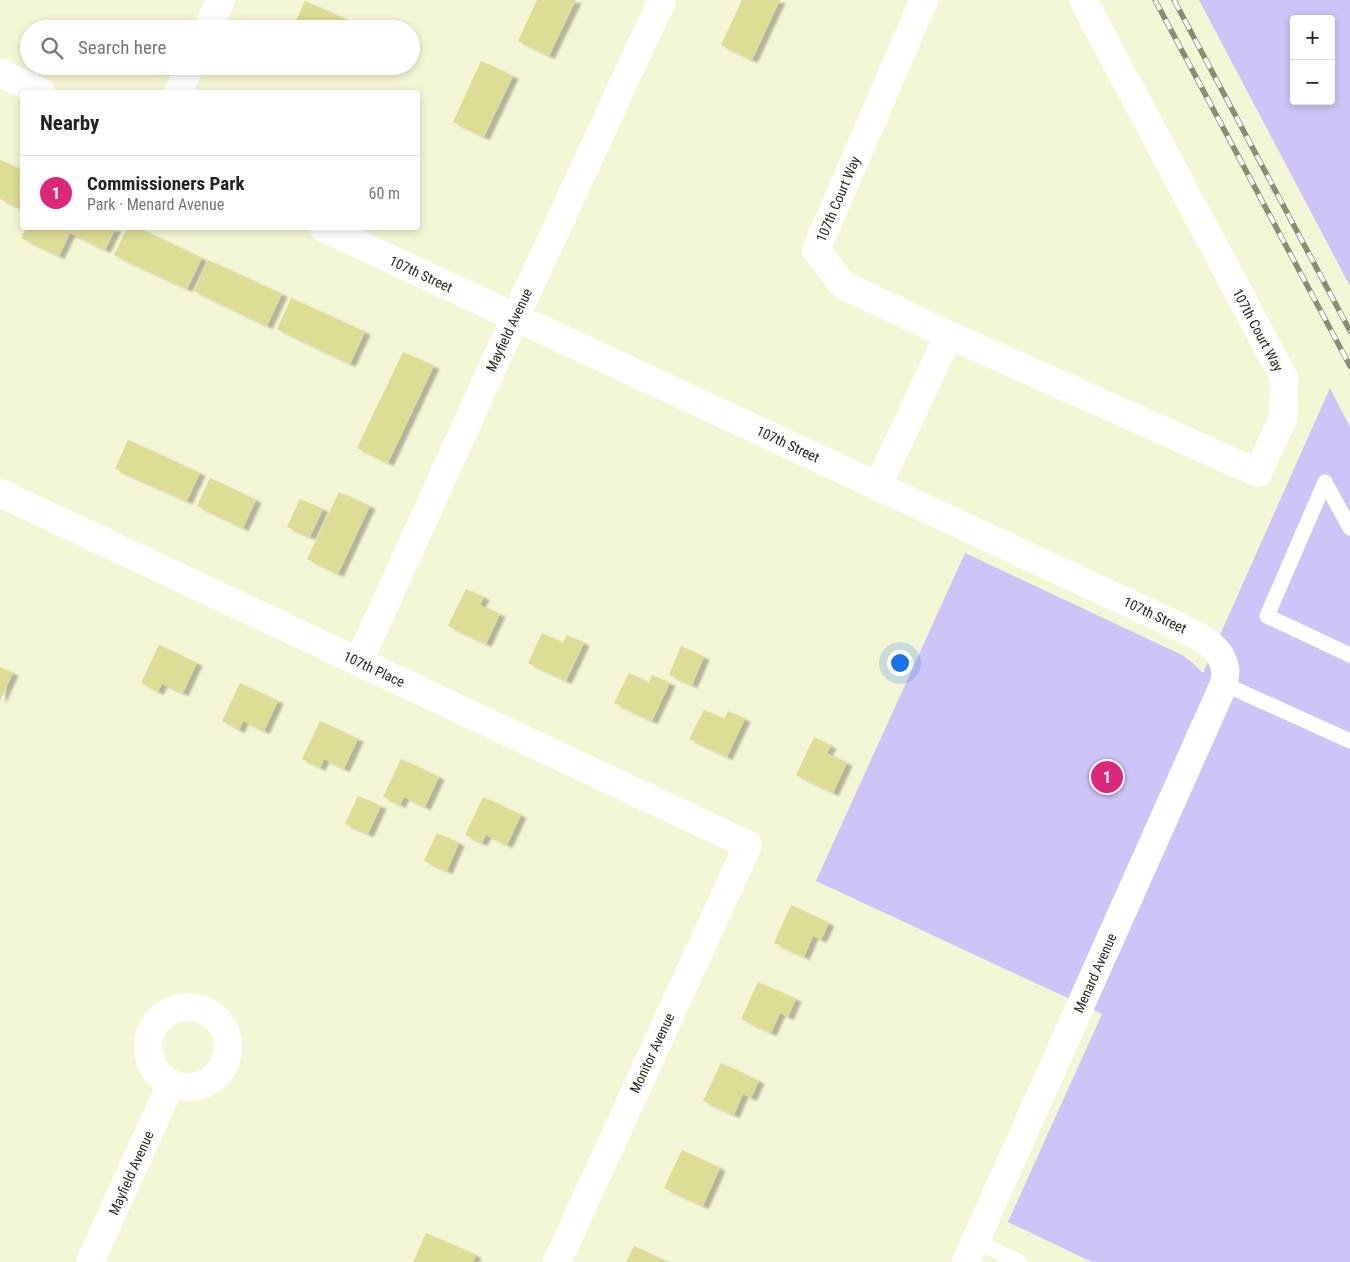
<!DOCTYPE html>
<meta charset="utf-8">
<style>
body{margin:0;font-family:"Roboto Condensed",sans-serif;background:#f2f2f2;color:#222}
.controls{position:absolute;right:15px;top:15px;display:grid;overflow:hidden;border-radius:5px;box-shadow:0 2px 8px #0003}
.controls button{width:45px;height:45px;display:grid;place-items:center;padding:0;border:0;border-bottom:1px solid #e0e0e0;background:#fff;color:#222;font:25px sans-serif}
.you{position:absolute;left:899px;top:662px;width:18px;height:18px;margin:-12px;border:4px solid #fff;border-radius:50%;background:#1a73e8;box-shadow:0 0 0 8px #1a73e833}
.badge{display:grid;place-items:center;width:32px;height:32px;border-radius:50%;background:#db2777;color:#fff;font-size:16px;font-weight:700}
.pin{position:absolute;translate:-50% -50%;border:2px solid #fff;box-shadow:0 1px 5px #0006}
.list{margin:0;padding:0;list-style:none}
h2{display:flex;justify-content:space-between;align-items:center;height:65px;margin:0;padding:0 20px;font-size:21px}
h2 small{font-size:16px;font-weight:400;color:#767676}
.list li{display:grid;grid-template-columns:32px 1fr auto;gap:15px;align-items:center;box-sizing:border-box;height:75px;padding:0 20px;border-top:1px solid #e0e0e0}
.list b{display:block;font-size:19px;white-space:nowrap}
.list p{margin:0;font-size:16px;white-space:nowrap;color:#767676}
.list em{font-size:16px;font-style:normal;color:#767676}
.icon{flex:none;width:28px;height:28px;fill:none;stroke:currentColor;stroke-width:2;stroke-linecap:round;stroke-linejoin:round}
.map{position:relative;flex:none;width:1350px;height:1262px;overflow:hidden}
.search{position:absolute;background:#fff;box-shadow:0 2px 8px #0003;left:20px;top:20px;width:400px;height:55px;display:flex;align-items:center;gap:12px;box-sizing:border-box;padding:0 18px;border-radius:28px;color:#767676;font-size:19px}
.panel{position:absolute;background:#fff;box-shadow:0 2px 8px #0003;left:20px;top:90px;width:400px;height:140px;border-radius:5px}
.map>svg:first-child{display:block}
</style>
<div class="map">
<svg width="1350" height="1262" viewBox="0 0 1350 1262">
<defs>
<filter id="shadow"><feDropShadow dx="5.5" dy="3" stdDeviation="1" flood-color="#0004"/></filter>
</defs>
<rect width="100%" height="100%" fill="#f5f6d5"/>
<g fill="#cdc4f7" fill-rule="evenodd">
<path d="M1199,0H1350V286ZM1294,19H1331V101H1294Z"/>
<polygon points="1330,388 1350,427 1350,1262 1092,1262 1008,1222 1102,1014 816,881 965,553 1182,655 1194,664 1203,673"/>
</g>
<g fill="#dedd95" filter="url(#shadow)">
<polygon points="537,0 576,0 549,56 518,41"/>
<polygon points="742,0 780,0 752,60 721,45"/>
<polygon points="305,1 359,25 357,29 292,29"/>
<polygon points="481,61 513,76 484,137 453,122"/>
<polygon points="0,160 22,170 22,209 0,199"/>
<polygon points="26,228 116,228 105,250 70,233 59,256 21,238"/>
<polygon points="127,228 138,228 202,258 187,289 114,255"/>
<polygon points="208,260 282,294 267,326 194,291"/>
<polygon points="291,298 365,332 350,364 277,329"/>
<polygon points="403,352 434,366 388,463 357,448"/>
<polygon points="128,440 200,473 187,501 115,469"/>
<polygon points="210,478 256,500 243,528 197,506"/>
<polygon points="339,492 370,506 338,574 307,559"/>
<polygon points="300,499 323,509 310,537 287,527"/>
<polygon points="466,589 484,597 480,605 500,614 486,644 448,626"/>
<polygon points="542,633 563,643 567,635 584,643 566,681 528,663"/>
<polygon points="159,645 197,663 183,693 162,684 158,692 141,683"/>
<polygon points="681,646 704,657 692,685 669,675"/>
<polygon points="0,667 13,673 0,701"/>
<polygon points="629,673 649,683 652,675 670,683 652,721 614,703"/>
<polygon points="240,683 278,701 264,731 243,721 239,730 222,721"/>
<polygon points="704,710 724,719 728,711 745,719 727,757 689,739"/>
<polygon points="320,721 358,739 344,769 324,759 320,768 302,759"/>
<polygon points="814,737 831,746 827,753 847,763 833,793 796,775"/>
<polygon points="401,759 439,777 425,807 404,797 400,805 383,797"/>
<polygon points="358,796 381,806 368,834 345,824"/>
<polygon points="483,797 521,815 507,845 486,835 482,843 465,835"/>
<polygon points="437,833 459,843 447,871 424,861"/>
<polygon points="791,905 829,923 821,940 813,936 804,957 774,943"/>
<polygon points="758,982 796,999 788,1017 780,1013 771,1033 741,1019"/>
<polygon points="721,1063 759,1081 751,1098 743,1094 734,1115 703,1101"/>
<polygon points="682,1150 720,1168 703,1206 664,1188"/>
<polygon points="426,1233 476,1255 473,1262 413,1262"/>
<polygon points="634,1246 668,1262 626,1262"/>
</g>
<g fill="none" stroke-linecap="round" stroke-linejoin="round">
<g stroke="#fff" stroke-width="15">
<polyline points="1350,528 1325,482 1267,616 1350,655"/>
<polyline points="1224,684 1350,741"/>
<polyline points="975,1241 1020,1262"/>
</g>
<g stroke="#fff" stroke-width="28">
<polyline points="924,0 816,250 843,285 949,335 1258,473 1283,418 1284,378 1083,0"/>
<polyline points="207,29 221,0"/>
<polyline points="0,73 41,92"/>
<polyline points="178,92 190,66"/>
<path d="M324,228C609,363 896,494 1182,628C1200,637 1221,646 1225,668C1226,673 1225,679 1224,684L966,1262"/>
<polyline points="878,485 949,335"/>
<polyline points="0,493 748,845 557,1262"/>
<polyline points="359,661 515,318 662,0"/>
<circle cx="188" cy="1047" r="40"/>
<polyline points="90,1262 171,1084"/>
</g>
<g stroke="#8c8c76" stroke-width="5.5">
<g id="rail">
<polyline points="1155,0 1350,366"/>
<polyline points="1174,0 1350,331"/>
</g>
</g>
<use href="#rail" stroke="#fff" stroke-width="4" stroke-dasharray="11" stroke-linecap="butt"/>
</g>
<g text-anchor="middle" stroke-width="4" stroke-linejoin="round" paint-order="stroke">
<g font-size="14" fill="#2a2a1e" stroke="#fff">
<text transform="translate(838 199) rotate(-67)" y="5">107th Court Way</text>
<text transform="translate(421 274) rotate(25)" y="5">107th Street</text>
<text transform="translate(509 330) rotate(-65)" y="5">Mayfield Avenue</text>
<text transform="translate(1258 330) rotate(62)" y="5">107th Court Way</text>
<text transform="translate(788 444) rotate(25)" y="5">107th Street</text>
<text transform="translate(1155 615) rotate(25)" y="5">107th Street</text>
<text transform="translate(374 669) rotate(25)" y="5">107th Place</text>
<text transform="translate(1095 973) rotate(-66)" y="5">Menard Avenue</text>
<text transform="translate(652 1053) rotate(-65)" y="5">Monitor Avenue</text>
<text transform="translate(131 1173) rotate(-66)" y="5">Mayfield Avenue</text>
</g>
</g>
</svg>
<div class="controls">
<button>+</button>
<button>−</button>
</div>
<div class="you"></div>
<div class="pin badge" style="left:1107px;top:777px">1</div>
<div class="search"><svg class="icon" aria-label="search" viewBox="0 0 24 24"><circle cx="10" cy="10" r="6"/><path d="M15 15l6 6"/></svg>Search here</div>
<section class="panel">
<h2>Nearby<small></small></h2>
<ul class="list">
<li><span class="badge">1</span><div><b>Commissioners Park</b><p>Park · Menard Avenue</p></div><em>60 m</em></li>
</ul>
</section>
</div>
